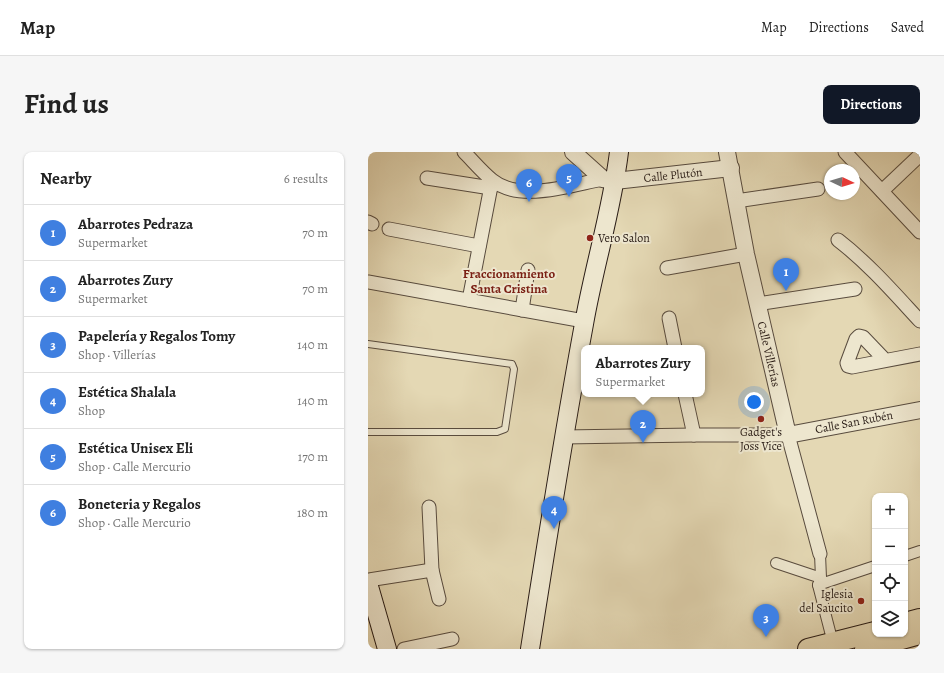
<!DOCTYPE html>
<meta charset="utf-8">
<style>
body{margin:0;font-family:Alegreya,serif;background:#f6f6f6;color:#222}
.controls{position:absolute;right:12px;bottom:12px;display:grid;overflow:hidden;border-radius:8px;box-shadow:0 1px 3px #0004}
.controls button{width:36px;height:36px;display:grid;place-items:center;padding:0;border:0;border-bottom:1px solid #e0e0e0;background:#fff;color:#222;font:20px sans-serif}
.compass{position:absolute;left:456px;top:12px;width:36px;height:36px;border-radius:50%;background:#fff;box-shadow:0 1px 3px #0004;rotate:94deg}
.you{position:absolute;left:386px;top:250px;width:14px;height:14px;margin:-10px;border:3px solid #fff;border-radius:50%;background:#1a73e8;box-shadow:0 0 0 6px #1a73e833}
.badge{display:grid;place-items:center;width:26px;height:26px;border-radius:50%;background:#111827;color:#fff;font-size:13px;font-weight:700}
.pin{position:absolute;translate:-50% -33px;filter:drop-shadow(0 1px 2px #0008)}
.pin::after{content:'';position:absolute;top:21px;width:14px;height:12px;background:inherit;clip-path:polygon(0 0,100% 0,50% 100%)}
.popup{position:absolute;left:213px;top:193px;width:124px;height:52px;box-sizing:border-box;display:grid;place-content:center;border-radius:8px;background:#fff;filter:drop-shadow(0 1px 3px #0005);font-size:13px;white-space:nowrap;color:#767676}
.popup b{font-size:15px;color:#222}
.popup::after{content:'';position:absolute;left:50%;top:100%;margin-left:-8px;border:8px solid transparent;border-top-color:#fff}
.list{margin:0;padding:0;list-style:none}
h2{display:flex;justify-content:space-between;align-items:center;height:52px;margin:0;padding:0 16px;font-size:17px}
h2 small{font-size:13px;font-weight:400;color:#767676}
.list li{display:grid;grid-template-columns:26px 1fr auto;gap:12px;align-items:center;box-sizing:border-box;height:56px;padding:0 16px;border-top:1px solid #e0e0e0}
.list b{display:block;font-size:15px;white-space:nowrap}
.list p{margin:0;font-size:13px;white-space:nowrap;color:#767676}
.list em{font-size:13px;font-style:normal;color:#767676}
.icon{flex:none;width:22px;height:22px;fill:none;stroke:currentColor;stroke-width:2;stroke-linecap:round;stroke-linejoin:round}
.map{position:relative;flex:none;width:552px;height:497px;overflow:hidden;border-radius:8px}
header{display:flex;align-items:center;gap:24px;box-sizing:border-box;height:56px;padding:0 20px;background:#fff;border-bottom:1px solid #e0e0e0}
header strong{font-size:19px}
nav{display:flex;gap:22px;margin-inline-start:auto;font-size:14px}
.intro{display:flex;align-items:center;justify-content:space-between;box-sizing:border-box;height:96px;padding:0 24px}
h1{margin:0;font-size:28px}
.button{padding:10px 18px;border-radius:8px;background:#111827;color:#fff;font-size:14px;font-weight:700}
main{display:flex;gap:24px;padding:0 24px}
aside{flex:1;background:#fff;border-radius:8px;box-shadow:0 1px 3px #0004}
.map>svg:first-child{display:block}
</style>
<header>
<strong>Map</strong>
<nav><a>Map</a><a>Directions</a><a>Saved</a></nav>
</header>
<div class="intro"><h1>Find us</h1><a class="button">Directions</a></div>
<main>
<aside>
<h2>Nearby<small>6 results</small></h2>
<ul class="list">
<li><span class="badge" style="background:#3f7fe0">1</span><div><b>Abarrotes Pedraza</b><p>Supermarket</p></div><em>70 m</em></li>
<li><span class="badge" style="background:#3f7fe0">2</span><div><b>Abarrotes Zury</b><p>Supermarket</p></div><em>70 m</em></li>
<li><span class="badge" style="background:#3f7fe0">3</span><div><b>Papelería y Regalos Tomy</b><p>Shop · Villerías</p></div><em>140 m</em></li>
<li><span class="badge" style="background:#3f7fe0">4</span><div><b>Estética Shalala</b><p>Shop</p></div><em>140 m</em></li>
<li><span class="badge" style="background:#3f7fe0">5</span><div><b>Estética Unisex Eli</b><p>Shop · Calle Mercurio</p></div><em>170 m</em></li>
<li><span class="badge" style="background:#3f7fe0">6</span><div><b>Boneteria y Regalos</b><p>Shop · Calle Mercurio</p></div><em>180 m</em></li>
</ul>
</aside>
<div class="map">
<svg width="552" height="497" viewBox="0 0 552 497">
<rect width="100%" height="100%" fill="#e4d8b4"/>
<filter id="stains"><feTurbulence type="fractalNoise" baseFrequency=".005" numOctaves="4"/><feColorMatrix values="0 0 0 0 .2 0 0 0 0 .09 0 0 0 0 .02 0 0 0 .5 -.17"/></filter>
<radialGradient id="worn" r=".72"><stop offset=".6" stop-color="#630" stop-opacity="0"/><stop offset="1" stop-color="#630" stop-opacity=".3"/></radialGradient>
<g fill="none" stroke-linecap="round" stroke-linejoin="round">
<g stroke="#584b3e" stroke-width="8">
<polyline id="service" points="0,192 144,212 146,217 137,277 129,280 0,280"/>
</g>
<g stroke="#584b3e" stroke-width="12">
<g id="pedestrian">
<polyline points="452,402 453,426 450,433 465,491"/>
<polyline points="537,404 552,399"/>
<polyline points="408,411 453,426"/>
<polyline points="450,433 507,414"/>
</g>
</g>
<g stroke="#584b3e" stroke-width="15">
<g id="minor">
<path d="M96,0C105,9 114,20 124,28C152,51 203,33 235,27"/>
<polyline points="477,0 552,80"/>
<polyline points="59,26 123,36"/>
<polyline points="514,39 552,3"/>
<polyline points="368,49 450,37"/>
<polyline points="0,70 4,72"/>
<polyline points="21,77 111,94"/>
<path d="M470,88C501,112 526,141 552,169"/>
<polyline points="299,116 378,102"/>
<polyline points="0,130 216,169"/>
<polyline points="101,148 124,29"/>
<polyline points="389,152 487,137"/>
<polyline points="154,158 160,118"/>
<polyline points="301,166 307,196"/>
<polyline points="517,208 495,185 491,184 488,187 479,211 480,214 484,215 552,202"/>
<polyline points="317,242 326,283"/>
<polyline points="195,285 326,283 420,283 452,402"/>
<polyline points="61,355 64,418 71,447"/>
<polyline points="0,428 64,418"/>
<polyline points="36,497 84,487"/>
</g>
</g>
<g stroke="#584b3e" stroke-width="18">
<g id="tertiary">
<polyline points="205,0 235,27 247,29 363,16"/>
<polyline points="359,0 378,102 420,283 552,258"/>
</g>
</g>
<g stroke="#291c16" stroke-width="20">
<g id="secondary">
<polyline points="0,431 19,497"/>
<path d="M162,497C179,388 196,280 216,172C226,114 244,58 251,0"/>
</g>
</g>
<g stroke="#291c16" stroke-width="22">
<g id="primary">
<polyline points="537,471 552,467"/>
<polyline points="440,497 507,480"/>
<polyline points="497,497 552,482"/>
</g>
</g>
<use href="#service" stroke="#ede6ce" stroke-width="6"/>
<use href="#pedestrian" stroke="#ede6ce" stroke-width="10"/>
<use href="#minor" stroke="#ede6ce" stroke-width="13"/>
<use href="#tertiary" stroke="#ede6ce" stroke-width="16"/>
<use href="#secondary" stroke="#ede6ce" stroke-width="18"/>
<use href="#primary" stroke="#e4d8b4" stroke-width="20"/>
</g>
<g fill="#8f2418" stroke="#ede6ce" stroke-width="1.5">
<circle cx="222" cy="86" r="4"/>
<circle cx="393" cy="267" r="4"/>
<circle cx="493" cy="449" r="4"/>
</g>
<g text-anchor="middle" stroke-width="4" stroke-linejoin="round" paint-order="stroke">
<g font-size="12" fill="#291c16" stroke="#ede6ce">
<text transform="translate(305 23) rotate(-6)" y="4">Calle Plutón</text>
<text transform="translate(401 202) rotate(77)" y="4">Calle Villerías</text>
<text transform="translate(486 270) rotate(-11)" y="4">Calle San Rubén</text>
</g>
<g font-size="12" fill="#291c16" stroke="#ede6ce" text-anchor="start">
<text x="230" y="90">Vero Salon</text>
<text x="393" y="284" text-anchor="middle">Gadget's<tspan x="393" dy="14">Joss Vice</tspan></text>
<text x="485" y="446" text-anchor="end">Iglesia<tspan x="485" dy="14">del Saucito</tspan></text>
</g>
<g font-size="13" font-weight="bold" fill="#7a1f14" stroke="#ede6ce">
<text x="141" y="126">Fraccionamiento<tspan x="141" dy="15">Santa Cristina</tspan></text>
</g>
</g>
<rect width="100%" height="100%" filter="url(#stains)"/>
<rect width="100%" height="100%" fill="url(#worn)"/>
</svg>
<div class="controls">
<button>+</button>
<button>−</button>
<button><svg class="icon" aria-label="locate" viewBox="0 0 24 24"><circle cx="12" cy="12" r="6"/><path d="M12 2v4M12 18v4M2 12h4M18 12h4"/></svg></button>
<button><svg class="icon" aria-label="layers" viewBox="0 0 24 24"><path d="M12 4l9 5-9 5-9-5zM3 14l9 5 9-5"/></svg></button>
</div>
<svg class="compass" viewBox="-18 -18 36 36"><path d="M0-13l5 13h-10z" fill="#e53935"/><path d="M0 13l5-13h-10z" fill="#767676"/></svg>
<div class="you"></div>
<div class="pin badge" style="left:418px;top:139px;background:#3f7fe0">1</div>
<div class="pin badge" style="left:275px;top:291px;background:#3f7fe0">2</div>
<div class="popup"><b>Abarrotes Zury</b>Supermarket</div>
<div class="pin badge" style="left:398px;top:485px;background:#3f7fe0">3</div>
<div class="pin badge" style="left:186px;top:377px;background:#3f7fe0">4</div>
<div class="pin badge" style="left:201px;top:45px;background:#3f7fe0">5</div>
<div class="pin badge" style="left:161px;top:50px;background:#3f7fe0">6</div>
</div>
</main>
